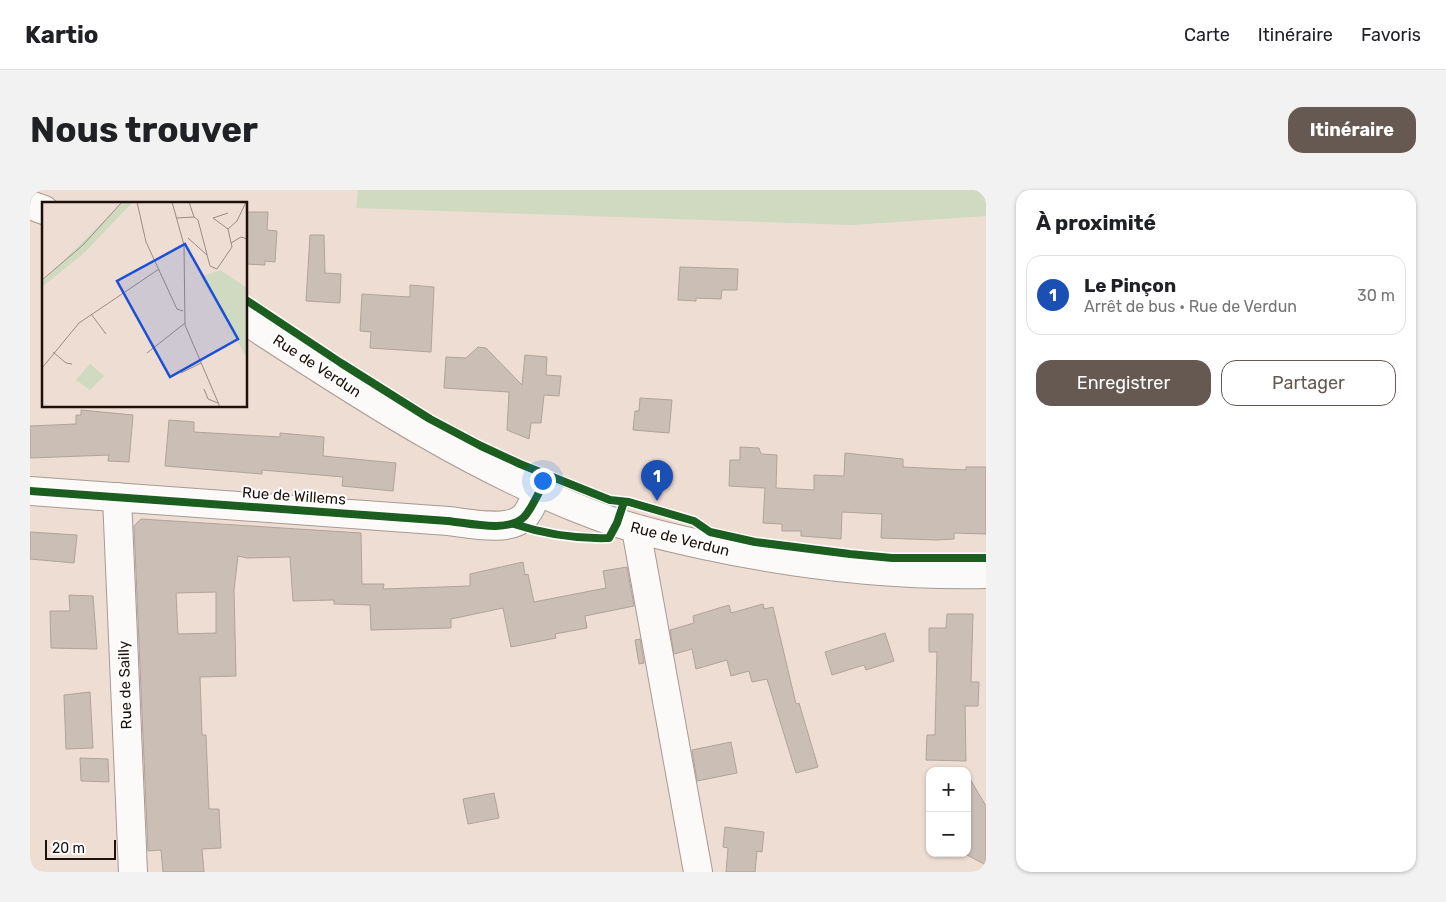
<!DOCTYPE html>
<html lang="fr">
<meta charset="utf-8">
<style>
body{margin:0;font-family:Rubik,sans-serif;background:#f2f2f2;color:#202124}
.controls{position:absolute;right:15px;bottom:15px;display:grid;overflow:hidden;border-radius:10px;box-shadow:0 1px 4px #0004}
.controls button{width:45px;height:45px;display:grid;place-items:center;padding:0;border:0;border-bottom:1px solid #e0e0e0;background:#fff;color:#202124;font:25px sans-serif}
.scale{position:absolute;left:15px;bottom:12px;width:71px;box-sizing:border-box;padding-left:5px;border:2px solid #1d120b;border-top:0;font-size:14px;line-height:18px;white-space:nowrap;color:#1d120b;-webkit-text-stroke:4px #fff;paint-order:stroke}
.you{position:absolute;left:512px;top:290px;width:18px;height:18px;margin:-12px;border:4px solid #fff;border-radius:50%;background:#1a73e8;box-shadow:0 0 0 8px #1a73e833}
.badge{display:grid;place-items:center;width:32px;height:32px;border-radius:50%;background:#665951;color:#fff;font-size:16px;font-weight:700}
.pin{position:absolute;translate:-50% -41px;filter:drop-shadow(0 1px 2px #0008)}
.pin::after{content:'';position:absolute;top:26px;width:18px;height:15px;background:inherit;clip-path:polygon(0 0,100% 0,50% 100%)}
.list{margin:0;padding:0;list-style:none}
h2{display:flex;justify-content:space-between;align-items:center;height:65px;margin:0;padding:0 20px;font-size:21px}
h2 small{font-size:16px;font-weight:400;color:#757577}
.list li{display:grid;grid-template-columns:32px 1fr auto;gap:15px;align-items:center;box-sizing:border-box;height:80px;margin:0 10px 10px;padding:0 10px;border:1px solid #e0e0e0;border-radius:15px}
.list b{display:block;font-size:19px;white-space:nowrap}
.list p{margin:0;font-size:16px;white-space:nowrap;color:#757577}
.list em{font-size:16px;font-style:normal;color:#757577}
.actions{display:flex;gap:10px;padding:15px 20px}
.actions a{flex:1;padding:11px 0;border:1px solid #665951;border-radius:15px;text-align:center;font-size:18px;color:#665951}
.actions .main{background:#665951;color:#fff}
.map{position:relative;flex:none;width:956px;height:682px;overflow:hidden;border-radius:15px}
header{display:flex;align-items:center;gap:30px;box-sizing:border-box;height:70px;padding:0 25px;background:#fff;border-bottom:1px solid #e0e0e0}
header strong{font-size:24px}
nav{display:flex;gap:28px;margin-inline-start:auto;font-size:18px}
.intro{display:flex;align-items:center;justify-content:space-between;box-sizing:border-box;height:120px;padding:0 30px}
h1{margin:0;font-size:35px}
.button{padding:12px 22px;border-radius:15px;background:#665951;color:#fff;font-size:18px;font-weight:700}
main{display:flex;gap:30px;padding:0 30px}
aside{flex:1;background:#fff;border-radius:15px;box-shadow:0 1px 4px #0004}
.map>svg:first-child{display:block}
</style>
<header>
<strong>Kartio</strong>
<nav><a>Carte</a><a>Itinéraire</a><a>Favoris</a></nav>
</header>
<div class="intro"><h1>Nous trouver</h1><a class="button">Itinéraire</a></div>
<main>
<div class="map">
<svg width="956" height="682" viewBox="0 0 956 682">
<rect width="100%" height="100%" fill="#eeddd2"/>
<polygon fill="#cfdac1" points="328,0 956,0 956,26 821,35 326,18"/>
<g fill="#cbbeb5" stroke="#afa39a" fill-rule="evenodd">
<polygon points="216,22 238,22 237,40 247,41 245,72 235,71 235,75 216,74"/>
<polygon points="280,45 294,45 295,83 311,84 310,113 276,111"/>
<polygon points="650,77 708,79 707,100 692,100 691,109 666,108 666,111 648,110"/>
<polygon points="380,95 404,97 401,162 340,158 341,142 330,141 332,104 380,107"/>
<polygon points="448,157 456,158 492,195 495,165 517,167 516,185 531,186 529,206 514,205 511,233 501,233 499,249 477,240 479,202 414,198 416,167 436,168"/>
<polygon points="610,208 642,210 639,243 603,240 605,221 609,221"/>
<polygon points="51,220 103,225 99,272 78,271 79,265 0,268 0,236 46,234 46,225 51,225"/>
<polygon points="139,230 164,232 164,242 250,247 250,243 294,247 293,266 366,273 363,301 312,296 313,287 232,280 232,284 135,276"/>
<polygon points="710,257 729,258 731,264 747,265 746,298 784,300 784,285 814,286 815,263 873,269 873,277 936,280 936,277 956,277 956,344 924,343 924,349 906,350 851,348 852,324 812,322 811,349 771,346 771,341 752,341 752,334 733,333 735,298 699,296 700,270 710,270"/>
<path d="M111,329L331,343L332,394H354L353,399L440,396V384L493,372L495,385L498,384L504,412L576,398L573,381L597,377L604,416L555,426L557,438L525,444L526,448L481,457L473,418L421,429V438L341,440L340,415L304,414V410L263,411L260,367L217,368L208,366L204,400L206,486L170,487L172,545H176L179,619H189L191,658L172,659L174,682H133L131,660L118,661L104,336ZM186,402V443L148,444L146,403Z"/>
<polygon points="0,342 47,345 44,373 0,369"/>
<polygon points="39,405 63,406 67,459 21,458 20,421 40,421"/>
<polygon points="733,414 734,419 743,417 766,514 769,513 788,577 766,583 737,489 722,492 719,481 701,486 697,470 666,479 662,459 644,464 640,440 664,433 663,426 699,415 701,423"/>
<polygon points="917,424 943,424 941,492 949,492 948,516 935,516 936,571 896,570 897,545 905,545 907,462 899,462 899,438 916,438"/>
<polygon points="855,443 864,471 836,480 834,475 802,485 795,462"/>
<polygon points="610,449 614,473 609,474 605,450"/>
<polygon points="60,502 63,558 36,559 34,505"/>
<polygon points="701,552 707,583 667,591 662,560"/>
<polygon points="50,568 78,569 79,592 51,591"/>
<polygon points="937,584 956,616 956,675 937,665"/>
<polygon points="464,603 469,628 438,634 433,609"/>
<polygon points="695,637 734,642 732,662 727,661 725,682 696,682 698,658 693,657"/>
</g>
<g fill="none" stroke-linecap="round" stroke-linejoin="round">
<g stroke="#a79a92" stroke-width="30">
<g id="minor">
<path d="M0,301L418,331C438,333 480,343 495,326C501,319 504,309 509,301"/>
<polyline points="87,307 103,682"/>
<polyline points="606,339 668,682"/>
</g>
</g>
<g stroke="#a79a92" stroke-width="30">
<g id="major">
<polyline points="0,15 14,20"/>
<path d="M216,131C327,203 438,277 562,324C598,338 636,347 674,355C767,375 860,386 956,384"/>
</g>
</g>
<use href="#minor" stroke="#fcfaf8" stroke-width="28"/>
<use href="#major" stroke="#fcfaf8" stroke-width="28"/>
<g stroke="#fff" stroke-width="11">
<g id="cycleway">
<polyline points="216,110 311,173 400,229 451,256 490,274 580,310 599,312 664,331 680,342 725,352 820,364 862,368 956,368"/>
<path d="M0,301L418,331C439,333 478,343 494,327C502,319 512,296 517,286"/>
<path d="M484,334C514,344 546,349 579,348L587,333L594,312"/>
</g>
</g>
<use href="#cycleway" stroke="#1b5e20" stroke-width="8"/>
</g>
<g text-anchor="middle" stroke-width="4" stroke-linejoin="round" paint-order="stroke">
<g font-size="15" fill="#1d120b" stroke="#fff">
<text transform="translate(287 176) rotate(33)" y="5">Rue de Verdun</text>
<text transform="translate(264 306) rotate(4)" y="5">Rue de Willems</text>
<text transform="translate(650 349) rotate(14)" y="5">Rue de Verdun</text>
<text transform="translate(95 495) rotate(-92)" y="5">Rue de Sailly</text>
</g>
</g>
<g transform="translate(12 12)">
<rect width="205" height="205" fill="#eeddd2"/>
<path d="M81,0L90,1L42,51L0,85V80ZM178,68L205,86V156L159,75ZM48,162L62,174L48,188L34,178Z" fill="#cfdac1"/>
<path fill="none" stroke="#9a8c82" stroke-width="1" d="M95,0L104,40L135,107L141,109M130,0L142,43L143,123L178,205M147,0L152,15M135,16L152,15L156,18L168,64L175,67L190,45L186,27L195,19L204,0M186,27L171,16L186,11M146,36L165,53M189,41L199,35L205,37M0,78L41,43L80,0M49,112L64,132M11,150L24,161L30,162M105,151L143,121M0,166L37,121L117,67M139,171L159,161M162,187L166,197L176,201"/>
<path fill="#1d4ed8" fill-opacity="0.15" stroke="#1d4ed8" stroke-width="2.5" d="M143,42L196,137L128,175L75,79Z"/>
<rect width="205" height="205" fill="none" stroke="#1d120b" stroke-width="2.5"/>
</g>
</svg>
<div class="controls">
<button>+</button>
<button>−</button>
</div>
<div class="scale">20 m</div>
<div class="you"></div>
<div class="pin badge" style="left:627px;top:311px;background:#1a4fb4">1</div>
</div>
<aside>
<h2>À proximité<small></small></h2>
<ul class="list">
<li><span class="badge" style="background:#1a4fb4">1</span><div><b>Le Pinçon</b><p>Arrêt de bus · Rue de Verdun</p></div><em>30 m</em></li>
</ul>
<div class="actions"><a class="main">Enregistrer</a><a>Partager</a></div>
</aside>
</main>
